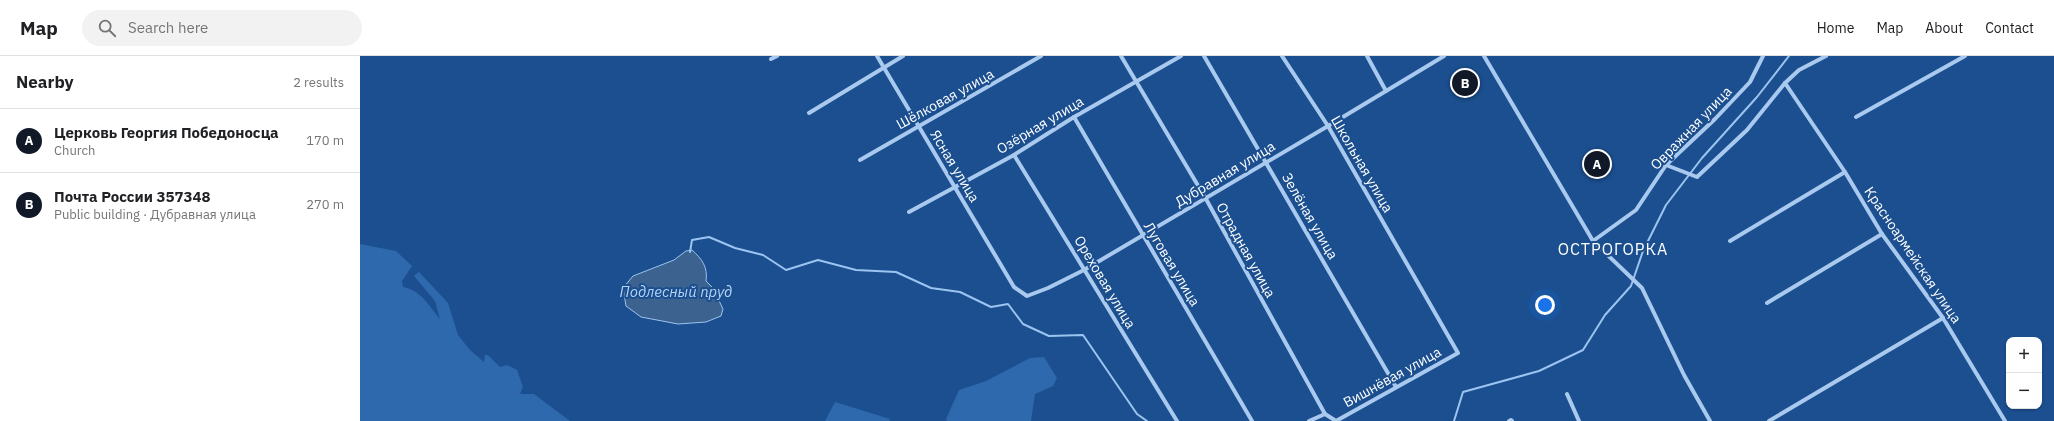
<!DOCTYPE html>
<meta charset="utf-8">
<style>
body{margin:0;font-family:"IBM Plex Sans",sans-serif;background:#f2f2f2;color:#202124}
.controls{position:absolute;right:12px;bottom:12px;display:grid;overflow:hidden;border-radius:8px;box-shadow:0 1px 3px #0004}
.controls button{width:36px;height:36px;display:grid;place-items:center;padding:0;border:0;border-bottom:1px solid #e0e0e0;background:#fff;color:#202124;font:20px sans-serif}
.you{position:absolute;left:1185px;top:249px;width:14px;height:14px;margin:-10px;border:3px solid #fff;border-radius:50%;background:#1a73e8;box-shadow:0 0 0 6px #1a73e833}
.badge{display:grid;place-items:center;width:26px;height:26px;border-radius:50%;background:#111827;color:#fff;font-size:13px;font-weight:700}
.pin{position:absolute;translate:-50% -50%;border:2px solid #fff;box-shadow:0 1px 4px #0006}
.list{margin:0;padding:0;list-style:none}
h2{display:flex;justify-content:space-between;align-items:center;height:52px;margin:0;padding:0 16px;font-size:17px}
h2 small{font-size:13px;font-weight:400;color:#757577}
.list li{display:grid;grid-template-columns:26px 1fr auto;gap:12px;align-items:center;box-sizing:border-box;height:64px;padding:0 16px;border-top:1px solid #e0e0e0}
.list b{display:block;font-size:15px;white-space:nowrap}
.list p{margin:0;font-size:13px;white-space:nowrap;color:#757577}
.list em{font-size:13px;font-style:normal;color:#757577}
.icon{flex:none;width:22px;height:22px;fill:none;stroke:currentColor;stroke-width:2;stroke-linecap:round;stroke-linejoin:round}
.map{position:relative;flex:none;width:1694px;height:365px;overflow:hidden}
header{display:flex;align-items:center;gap:24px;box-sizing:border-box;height:56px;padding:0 20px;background:#fff;border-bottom:1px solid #e0e0e0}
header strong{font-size:19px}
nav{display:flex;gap:22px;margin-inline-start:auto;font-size:14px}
.search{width:280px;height:36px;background:#f2f2f2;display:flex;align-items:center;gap:10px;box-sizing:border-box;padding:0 14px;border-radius:22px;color:#757577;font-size:15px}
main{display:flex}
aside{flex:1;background:#fff}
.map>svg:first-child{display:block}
</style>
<header>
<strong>Map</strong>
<div class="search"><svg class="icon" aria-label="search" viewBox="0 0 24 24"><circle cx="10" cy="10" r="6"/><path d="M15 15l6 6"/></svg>Search here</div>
<nav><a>Home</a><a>Map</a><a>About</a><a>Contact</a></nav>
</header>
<main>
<aside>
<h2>Nearby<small>2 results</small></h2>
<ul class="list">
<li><span class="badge">A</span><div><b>Церковь Георгия Победоносца</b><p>Church</p></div><em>170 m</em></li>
<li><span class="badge">B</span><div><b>Почта России 357348</b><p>Public building · Дубравная улица</p></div><em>270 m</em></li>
</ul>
</aside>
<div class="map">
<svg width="1694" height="365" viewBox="0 0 1694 365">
<rect width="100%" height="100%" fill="#1b4f8f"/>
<g fill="#2e69ad">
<path d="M0,188L36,195L52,210L42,225L43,231C61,234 69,250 80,263L75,245L54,220L59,216L88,247L98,279L110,294L124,306L125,299H128L140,311L147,309L157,314L163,331L160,338H174L210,365H0Z"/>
<polygon points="684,301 697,322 693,330 675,338 671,365 587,365 586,363 599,334 626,325 670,302"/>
<polygon points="475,346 530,363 529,365 465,365"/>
</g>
<path fill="#3c6290" stroke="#9cc4f0" d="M332,194C342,203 348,211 346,225L353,232L363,253L361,260L346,266L318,268L281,261L266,250L263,232L273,220L314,204L326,195Z"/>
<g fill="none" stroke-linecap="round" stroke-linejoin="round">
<g stroke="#9cc4f0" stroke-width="2">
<polyline points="330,196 332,184 349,181 375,192 403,199 426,214 458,204 496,214 536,216 571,232 600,236 631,251 648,248 663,268 689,280 723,279 777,358 787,365"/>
<polyline points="1094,365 1103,336 1179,315 1223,294 1245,259 1271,230 1283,195 1306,149 1342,102 1397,41 1429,0"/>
</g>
<g stroke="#a9c9ee" stroke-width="4">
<polyline points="517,0 654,231 667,240 688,232 724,214 968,70 1084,0"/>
<polyline points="761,0 846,143 965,358"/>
<polyline points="844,0 1036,331"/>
<polyline points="922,0 968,70 1098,297 976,365 965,358 949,365"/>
<polyline points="1007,0 1026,35"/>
<polyline points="1124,0 1233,185 1282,232 1324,319 1350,365"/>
<polyline points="411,3 417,0"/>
<polyline points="1425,27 1485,116 1522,178 1583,262 1645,365"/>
<polyline points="449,57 543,0"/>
<polyline points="714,61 892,365"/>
<polyline points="1496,61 1605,0"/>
<polyline points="654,99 817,365"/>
<polyline points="500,104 681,0"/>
<polyline points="1306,109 1337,121 1387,74 1425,27 1439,14 1466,0"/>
<polyline points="549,156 654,99 714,61 821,0"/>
<polyline points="1233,185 1276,154 1306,109 1355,63 1390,26 1403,0"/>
<polyline points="1370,185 1485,116"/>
<polyline points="1407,247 1522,178"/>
<polyline points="1207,338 1219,365"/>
<polyline points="1149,365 1151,364 1152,365"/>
<polyline points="1409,365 1583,262"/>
</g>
</g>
<g text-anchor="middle" stroke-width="4" stroke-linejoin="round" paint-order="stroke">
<g font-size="14" fill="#fff" stroke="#1b4f8f">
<text transform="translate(585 43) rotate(-29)" y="5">Шёлковая улица</text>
<text transform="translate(680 69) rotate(-31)" y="5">Озёрная улица</text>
<text transform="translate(1331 72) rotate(-46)" y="5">Овражная улица</text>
<text transform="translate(1002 108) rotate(60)" y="5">Школьная улица</text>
<text transform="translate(595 110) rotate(59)" y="5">Ясная улица</text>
<text transform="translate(865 118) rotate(-31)" y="5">Дубравная улица</text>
<text transform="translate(950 160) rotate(60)" y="5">Зелёная улица</text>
<text transform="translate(886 194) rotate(61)" y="5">Отрадная улица</text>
<text transform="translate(1553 199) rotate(56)" y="5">Красноармейская улица</text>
<text transform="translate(812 208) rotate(59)" y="5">Луговая улица</text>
<text transform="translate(745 226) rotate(59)" y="5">Ореховая улица</text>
<text transform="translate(1032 321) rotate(-29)" y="5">Вишнёвая улица</text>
</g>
<g font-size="15" font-style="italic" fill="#b5d3f5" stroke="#1b4f8f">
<text x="316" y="241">Подлесный пруд</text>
</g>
<g font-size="16" letter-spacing="1" fill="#fff" stroke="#1b4f8f">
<text x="1253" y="199">ОСТРОГОРКА</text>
</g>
</g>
</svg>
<div class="controls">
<button>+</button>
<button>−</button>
</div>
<div class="you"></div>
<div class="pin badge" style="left:1237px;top:108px">A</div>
<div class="pin badge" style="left:1105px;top:27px">B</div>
</div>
</main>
